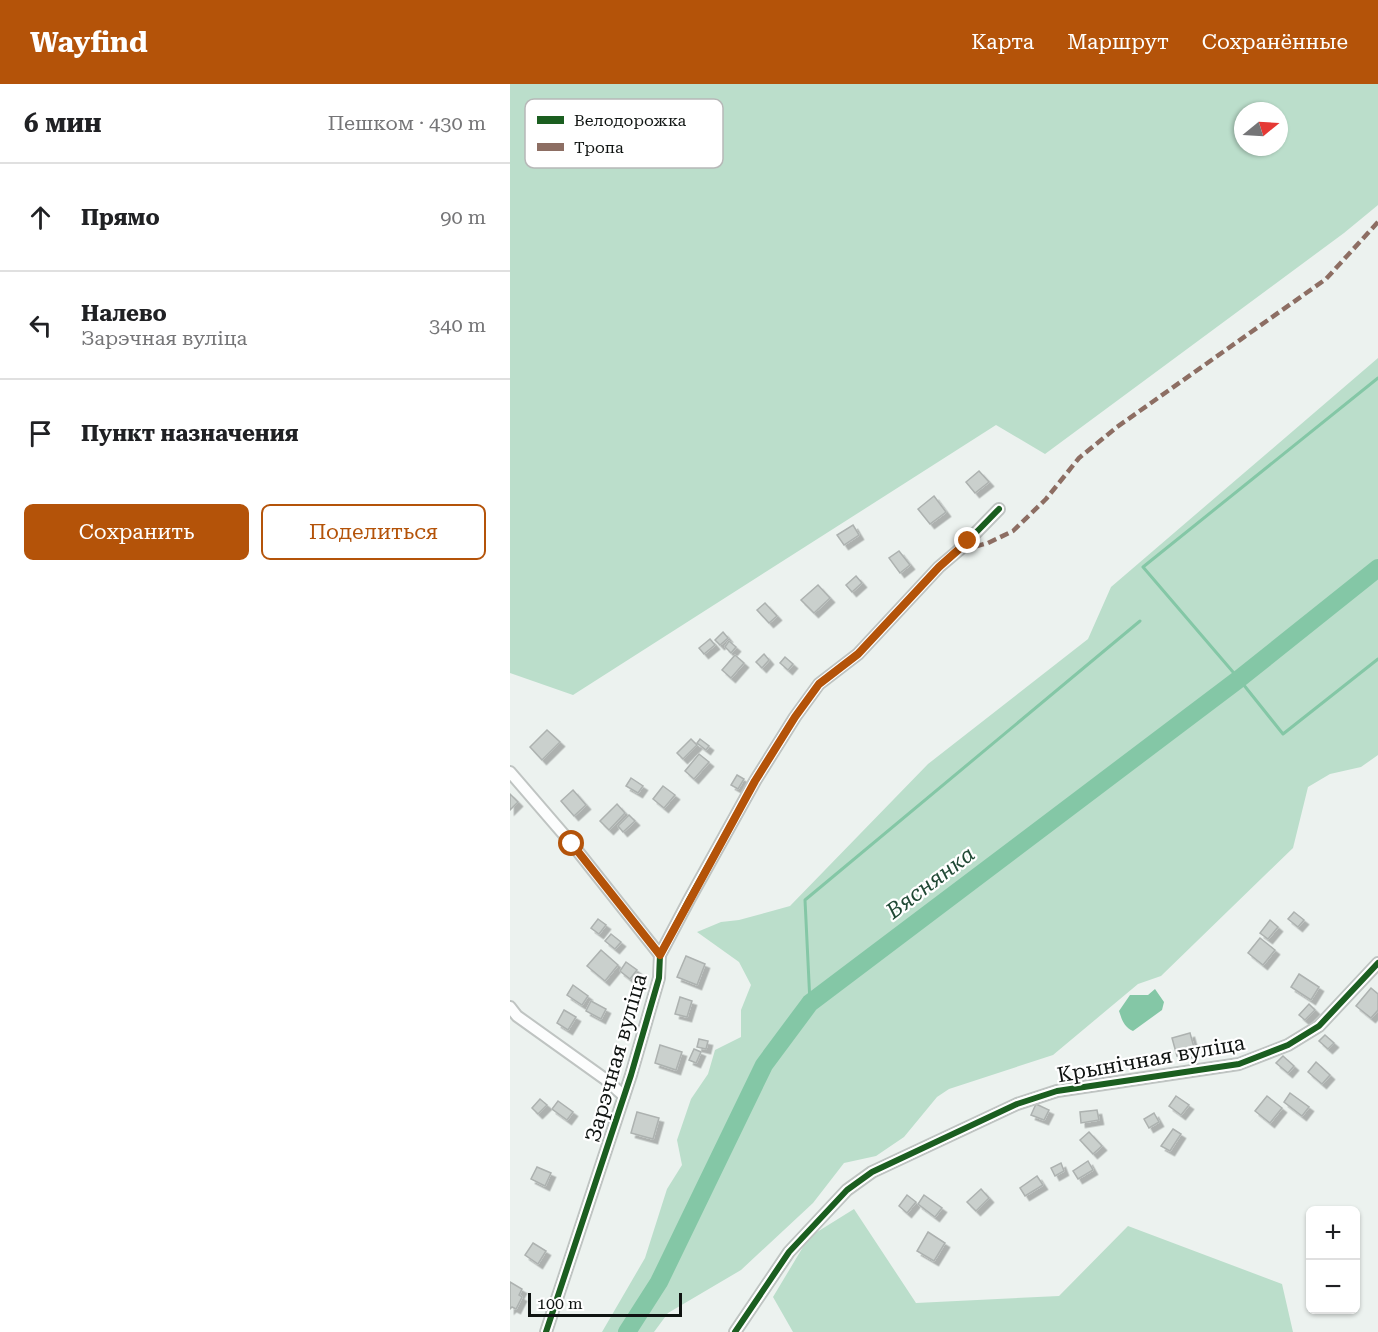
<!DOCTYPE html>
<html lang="ru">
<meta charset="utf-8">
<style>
body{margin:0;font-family:"Roboto Serif",serif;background:#f6f6f6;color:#202124}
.controls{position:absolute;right:18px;bottom:18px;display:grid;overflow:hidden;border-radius:9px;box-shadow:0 2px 4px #0004}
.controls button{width:54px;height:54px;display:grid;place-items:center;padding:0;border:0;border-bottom:2px solid #e0e0e0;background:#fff;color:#202124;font:30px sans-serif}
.compass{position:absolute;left:724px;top:18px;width:54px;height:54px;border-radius:50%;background:#fff;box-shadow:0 2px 4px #0004;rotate:72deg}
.scale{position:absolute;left:18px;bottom:15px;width:154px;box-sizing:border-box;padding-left:6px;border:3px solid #0f1311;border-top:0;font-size:16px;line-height:21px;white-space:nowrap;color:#0f1311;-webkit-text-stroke:4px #fff;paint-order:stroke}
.stop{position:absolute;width:18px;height:18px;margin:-14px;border:4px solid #b45309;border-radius:50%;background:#fff}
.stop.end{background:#b45309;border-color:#fff;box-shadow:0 2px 6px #0008}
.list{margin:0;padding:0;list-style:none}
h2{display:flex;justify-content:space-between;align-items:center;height:78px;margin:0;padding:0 24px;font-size:26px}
h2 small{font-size:20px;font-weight:400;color:#757577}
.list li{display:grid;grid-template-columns:39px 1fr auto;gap:18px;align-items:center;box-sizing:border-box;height:108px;padding:0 24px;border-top:2px solid #e0e0e0}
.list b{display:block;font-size:22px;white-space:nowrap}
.list p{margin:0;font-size:20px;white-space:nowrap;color:#757577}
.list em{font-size:20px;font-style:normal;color:#757577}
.actions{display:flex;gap:12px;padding:18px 24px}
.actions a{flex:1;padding:14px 0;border:2px solid #b45309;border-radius:9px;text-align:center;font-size:21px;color:#b45309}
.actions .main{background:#b45309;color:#fff}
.icon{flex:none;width:33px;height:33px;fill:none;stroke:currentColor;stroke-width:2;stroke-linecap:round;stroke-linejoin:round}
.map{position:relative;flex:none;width:868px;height:1248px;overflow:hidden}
header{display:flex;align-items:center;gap:36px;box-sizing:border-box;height:84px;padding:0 30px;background:#b45309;color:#fff}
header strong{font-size:28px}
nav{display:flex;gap:33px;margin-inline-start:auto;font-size:21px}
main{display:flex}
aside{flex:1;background:#fff}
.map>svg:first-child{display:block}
</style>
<header>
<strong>Wayfind</strong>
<nav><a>Карта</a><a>Маршрут</a><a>Сохранённые</a></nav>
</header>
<main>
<aside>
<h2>6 мин<small>Пешком · 430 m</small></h2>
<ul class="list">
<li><svg class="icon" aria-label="ahead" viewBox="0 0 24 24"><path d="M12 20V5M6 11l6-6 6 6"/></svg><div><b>Прямо</b></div><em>90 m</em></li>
<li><svg class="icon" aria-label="left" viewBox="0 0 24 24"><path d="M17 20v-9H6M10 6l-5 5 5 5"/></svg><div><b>Налево</b><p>Зарэчная вуліца</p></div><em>340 m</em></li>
<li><svg class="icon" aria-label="arrive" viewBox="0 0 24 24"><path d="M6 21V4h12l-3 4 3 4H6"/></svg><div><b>Пункт назначения</b></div></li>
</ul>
<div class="actions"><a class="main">Сохранить</a><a>Поделиться</a></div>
</aside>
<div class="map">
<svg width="868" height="1248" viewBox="0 0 868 1248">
<defs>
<filter id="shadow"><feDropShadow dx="4.5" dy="4.5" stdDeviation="0" flood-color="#0004"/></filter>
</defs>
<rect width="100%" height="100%" fill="#ecf2ef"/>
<g fill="#bbdecb" fill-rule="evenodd">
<path d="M0,0H868V121L834,149L535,370L486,341L63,611L0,589ZM733,27H769V63H733Z"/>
<polygon points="868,274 868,671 851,683 820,690 798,703 783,764 651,892 628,900 543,971 439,1005 427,1013 394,1053 366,1072 334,1079 303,1119 231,1186 158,1229 144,1248 92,1248 135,1174 157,1105 172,1081 167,1056 181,1015 198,990 205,966 231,953 231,926 241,901 229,878 187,848 211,838 229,836 280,822 418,680 578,555 601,503"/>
<polygon points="344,1125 406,1219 549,1212 618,1142 772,1200 783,1248 283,1248 263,1213 299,1153"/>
</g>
<path fill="#84c7a6" d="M645,905L654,918L652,926L623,947C614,943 612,936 609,927L620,911H638Z"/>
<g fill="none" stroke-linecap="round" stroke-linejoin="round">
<g stroke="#84c7a6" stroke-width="3">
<polyline points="868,294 633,483 729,595 773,650 868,575"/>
<polyline points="300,919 295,816 630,537"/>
</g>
<polyline stroke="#84c7a6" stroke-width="18" points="117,1248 149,1198 254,981 300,919 729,595 868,484"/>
</g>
<g fill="#cad0cd" stroke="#adb2b0" stroke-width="1.5" filter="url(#shadow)">
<polygon points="469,387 479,398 465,409 456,398"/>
<polygon points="424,412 436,428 420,440 408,425"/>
<polygon points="343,441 349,451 334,461 327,451"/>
<polygon points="389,467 400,481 390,489 379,474"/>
<polygon points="346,492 352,499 342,508 336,501"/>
<polygon points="308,501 320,514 304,529 291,516"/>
<polygon points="255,519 267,532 259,539 247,526"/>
<polygon points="213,548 218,554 210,561 205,556"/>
<polygon points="200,555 205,561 194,570 189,564"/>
<polygon points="219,557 226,563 221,569 215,563"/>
<polygon points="254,570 259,576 252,584 246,578"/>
<polygon points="225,571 234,579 221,594 212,586"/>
<polygon points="275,573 283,580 278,586 270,579"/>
<polygon points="37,646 50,658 32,676 20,663"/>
<polygon points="181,655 187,661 173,675 167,669"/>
<polygon points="190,655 199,662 196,666 187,659"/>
<polygon points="189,670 199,678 184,695 175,687"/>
<polygon points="227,691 234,695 228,705 221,701"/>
<polygon points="121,694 133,702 128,709 116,702"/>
<polygon points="153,702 165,711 154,724 143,715"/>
<polygon points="63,706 76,721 64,732 51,717"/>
<polygon points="0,710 8,718 0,726"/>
<polygon points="107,720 115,729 99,746 90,737"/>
<polygon points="119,731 125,737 113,748 108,742"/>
<polygon points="784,828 794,836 788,843 778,835"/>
<polygon points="88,835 96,841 89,850 81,844"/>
<polygon points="760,836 768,843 758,855 750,849"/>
<polygon points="101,850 111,858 105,865 95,857"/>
<polygon points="750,854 765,866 753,881 738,869"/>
<polygon points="91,866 108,881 95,897 77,882"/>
<polygon points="176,872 195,880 187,901 167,893"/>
<polygon points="116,878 127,886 120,895 110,887"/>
<polygon points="789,890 809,903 801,916 781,903"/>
<polygon points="63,901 78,912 72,921 57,911"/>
<polygon points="861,904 868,910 868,926 861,934 846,922"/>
<polygon points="170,913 182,917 177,933 165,930"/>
<polygon points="81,917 96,925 91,935 76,927"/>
<polygon points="799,920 805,926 795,936 789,931"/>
<polygon points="54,926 66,933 58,946 47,939"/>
<polygon points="680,949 685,967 667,972 662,954"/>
<polygon points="815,951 824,959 818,965 809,957"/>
<polygon points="189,955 198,957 196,965 187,963"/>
<polygon points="150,961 172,968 166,986 145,979"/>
<polygon points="184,965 191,968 186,979 179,976"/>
<polygon points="773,972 784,982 778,989 766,979"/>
<polygon points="806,978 820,991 812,1000 798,988"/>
<polygon points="780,1009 799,1023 792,1032 774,1018"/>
<polygon points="666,1012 679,1021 671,1031 659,1022"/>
<polygon points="757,1012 772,1024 760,1039 745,1027"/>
<polygon points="30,1015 37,1021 28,1030 22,1024"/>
<polygon points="48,1017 63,1028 57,1036 42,1025"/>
<polygon points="526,1020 539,1026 534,1036 521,1031"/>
<polygon points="587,1026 589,1036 571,1039 570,1028"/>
<polygon points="127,1028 149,1034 143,1055 121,1049"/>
<polygon points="644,1029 649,1038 639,1044 634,1035"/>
<polygon points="663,1045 671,1050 660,1067 651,1062"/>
<polygon points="579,1048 592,1062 583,1070 570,1056"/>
<polygon points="578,1077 583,1086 568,1095 563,1087"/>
<polygon points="551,1079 554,1087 545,1092 541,1084"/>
<polygon points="27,1083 41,1089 35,1102 21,1095"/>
<polygon points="527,1092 533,1101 515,1112 510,1104"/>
<polygon points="471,1105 479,1114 466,1127 457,1118"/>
<polygon points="397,1111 406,1118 397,1129 389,1122"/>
<polygon points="414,1111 432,1124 425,1133 408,1120"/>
<polygon points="418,1148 435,1159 424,1177 407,1167"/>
<polygon points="23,1159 36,1167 28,1180 15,1171"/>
<polygon points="0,1198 12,1205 9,1211 12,1213 6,1225 2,1223 0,1225"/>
</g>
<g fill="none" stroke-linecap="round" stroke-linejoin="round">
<g stroke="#bfc4c2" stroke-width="14">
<g id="minor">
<polyline points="0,688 62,760 150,871"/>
<polyline points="0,923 7,932 95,995 114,1012"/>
<polyline points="36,1248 121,991 149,894 150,871 179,816 245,697 285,633 309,600 348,570 429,483 449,466 489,425"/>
<polyline points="225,1248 279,1168 337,1106 362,1088 507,1020 547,1007 729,980 778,961 809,942 868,879"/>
</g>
</g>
<use href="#minor" stroke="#fcfdfd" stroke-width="10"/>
<polyline stroke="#8d6e63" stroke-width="4.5" stroke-dasharray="9 4.5" stroke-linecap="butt" points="452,466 478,459 503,447 536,415 569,374 607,343 816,195 868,138"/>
<g stroke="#fff" stroke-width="10">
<g id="cycleway">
<polyline points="36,1248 121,991 149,894 150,871 179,816 245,697 285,633 309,600 348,570 429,483 449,466 489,425"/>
<polyline points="225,1248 279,1168 337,1106 362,1088 507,1020 547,1007 729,980 778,961 809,942 868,879"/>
</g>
</g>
<use href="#cycleway" stroke="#1b5e20" stroke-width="6"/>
</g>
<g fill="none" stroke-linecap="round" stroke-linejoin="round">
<polyline stroke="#b45309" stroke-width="8" points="62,760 150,871 245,697 285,633 309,600 348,570 429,483 458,457"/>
</g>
<g text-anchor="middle" stroke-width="4.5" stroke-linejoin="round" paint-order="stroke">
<g font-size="21" fill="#0f1311" stroke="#fff">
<text transform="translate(106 974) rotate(-74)" y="7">Зарэчная вуліца</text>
<text transform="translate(641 975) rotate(-10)" y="7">Крынічная вуліца</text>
</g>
<g font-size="22" font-style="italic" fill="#204935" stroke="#fff">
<text transform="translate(420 798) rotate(-37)" y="8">Вяснянка</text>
</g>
</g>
<rect x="15" y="15" width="198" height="69" rx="9" fill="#fff" stroke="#b7b8b8" stroke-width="1.5"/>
<rect x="27" y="32" width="27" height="8" fill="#1b5e20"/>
<rect x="27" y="59" width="27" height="8" fill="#8d6e63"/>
<g font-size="16" fill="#0f1311">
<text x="64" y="42">Велодорожка</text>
<text x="64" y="69">Тропа</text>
</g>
</svg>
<div class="controls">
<button>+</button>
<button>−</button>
</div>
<svg class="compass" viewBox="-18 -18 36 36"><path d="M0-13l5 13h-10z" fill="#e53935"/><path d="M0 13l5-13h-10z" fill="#757577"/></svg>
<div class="scale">100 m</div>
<div class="stop" style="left:62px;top:760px"></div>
<div class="stop end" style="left:458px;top:457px"></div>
</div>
</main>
